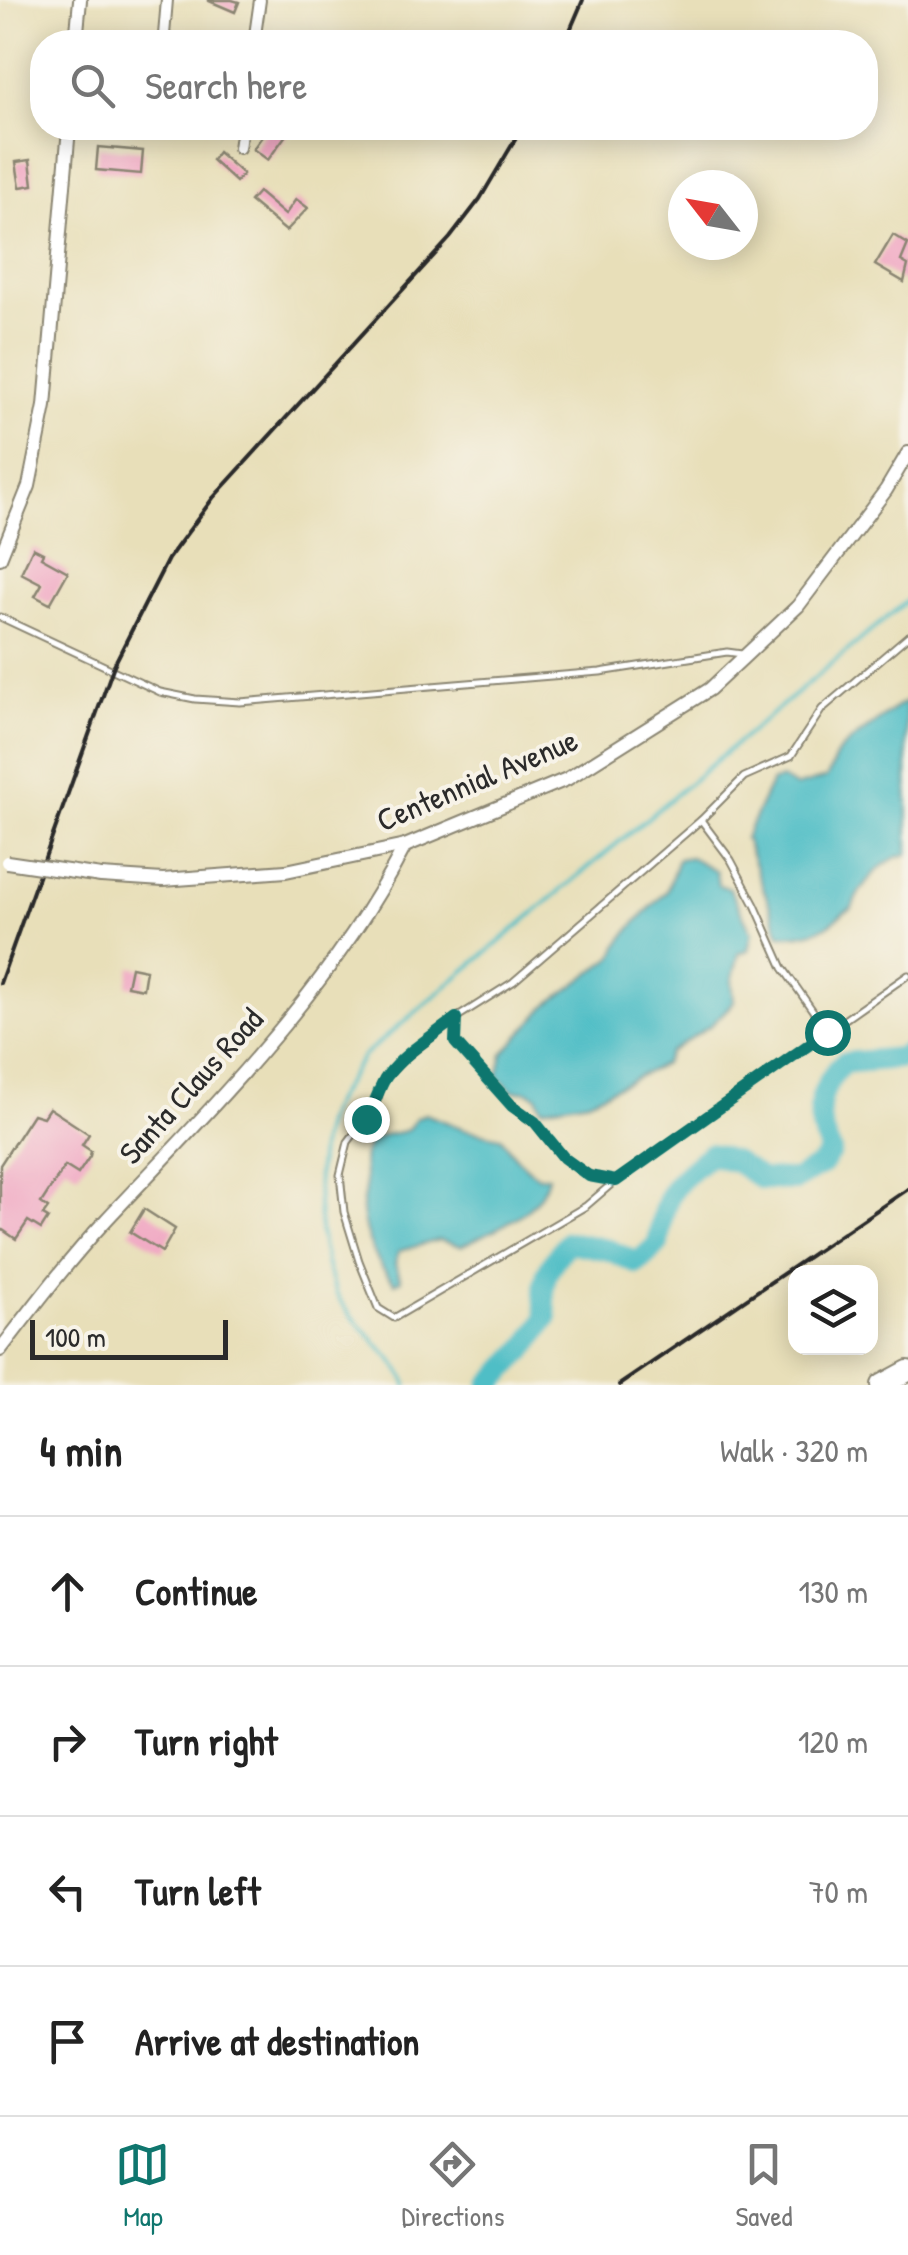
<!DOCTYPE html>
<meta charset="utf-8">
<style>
body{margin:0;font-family:"Patrick Hand",sans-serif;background:#f2f2f2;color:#222}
.controls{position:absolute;right:30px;bottom:30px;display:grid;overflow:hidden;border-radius:20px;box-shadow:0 5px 25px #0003}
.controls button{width:90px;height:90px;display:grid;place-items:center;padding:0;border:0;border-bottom:2px solid #e0e0e0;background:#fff;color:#222;font:50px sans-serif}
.compass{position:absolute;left:668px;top:170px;width:90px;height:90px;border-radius:50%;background:#fff;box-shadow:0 5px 25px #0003;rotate:301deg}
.scale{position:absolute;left:30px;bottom:25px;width:198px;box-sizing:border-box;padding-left:10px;border:5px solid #2b2b2b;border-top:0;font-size:28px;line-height:35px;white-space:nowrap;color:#2b2b2b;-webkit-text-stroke:8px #f7f3e8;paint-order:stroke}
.stop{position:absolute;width:30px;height:30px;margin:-22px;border:8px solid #0f766e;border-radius:50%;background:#fff}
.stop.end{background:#0f766e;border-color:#fff;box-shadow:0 2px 10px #0008}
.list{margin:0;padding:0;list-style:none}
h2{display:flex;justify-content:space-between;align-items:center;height:130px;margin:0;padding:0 40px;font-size:42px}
h2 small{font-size:32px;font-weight:400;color:#767676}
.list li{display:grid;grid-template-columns:65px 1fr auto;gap:30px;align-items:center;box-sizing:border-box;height:150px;padding:0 40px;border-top:2px solid #e0e0e0}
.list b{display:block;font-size:38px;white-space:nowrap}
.list em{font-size:32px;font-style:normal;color:#767676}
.icon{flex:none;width:55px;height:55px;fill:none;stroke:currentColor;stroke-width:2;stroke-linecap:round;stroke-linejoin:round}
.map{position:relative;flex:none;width:908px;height:1385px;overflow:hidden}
.search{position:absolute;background:#fff;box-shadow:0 5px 25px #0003;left:30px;right:30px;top:30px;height:110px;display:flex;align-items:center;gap:25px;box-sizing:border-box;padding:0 35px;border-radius:40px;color:#767676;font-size:38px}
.sheet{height:730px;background:#fff}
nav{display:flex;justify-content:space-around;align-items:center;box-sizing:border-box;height:140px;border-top:2px solid #e0e0e0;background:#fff;font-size:28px;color:#767676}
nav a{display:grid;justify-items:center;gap:5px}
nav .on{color:#0f766e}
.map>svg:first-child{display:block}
</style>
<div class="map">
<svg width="908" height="1385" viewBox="0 0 908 1385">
<rect width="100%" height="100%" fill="#f7f3e8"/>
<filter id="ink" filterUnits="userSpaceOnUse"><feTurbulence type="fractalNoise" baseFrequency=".01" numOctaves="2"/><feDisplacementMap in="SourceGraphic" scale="20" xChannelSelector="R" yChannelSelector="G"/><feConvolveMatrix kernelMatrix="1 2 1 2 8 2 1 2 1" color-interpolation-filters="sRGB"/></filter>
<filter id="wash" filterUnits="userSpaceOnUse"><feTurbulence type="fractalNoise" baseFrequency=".0048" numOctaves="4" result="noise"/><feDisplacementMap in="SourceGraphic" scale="40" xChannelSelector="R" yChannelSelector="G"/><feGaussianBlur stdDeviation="2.25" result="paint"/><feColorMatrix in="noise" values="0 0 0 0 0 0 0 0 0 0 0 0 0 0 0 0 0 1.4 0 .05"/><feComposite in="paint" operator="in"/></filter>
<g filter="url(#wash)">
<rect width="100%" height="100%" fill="#e8dfb9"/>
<g fill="#50bec6" stroke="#3e7478" stroke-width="2.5">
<path d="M906,702L908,854C883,858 860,885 852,908C841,912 840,917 831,923C820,932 793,937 780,934L745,838L772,781L782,779L795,787L826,778C832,770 834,756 841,750C848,743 900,703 906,702Z"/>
<polygon points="690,857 716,871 718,885 729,888 752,933 748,950 739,953 732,981 734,1002 711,1025 669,1052 664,1064 589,1100 542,1108 537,1096 526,1091 512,1091 498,1076 503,1054 546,1006 614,956 619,944 636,922 667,891 678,859"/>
<path d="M425,1114L464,1129L501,1137C511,1153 522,1165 538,1176H548C540,1215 492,1230 461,1246L439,1240L399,1251L395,1264L401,1280L395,1283C377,1266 364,1236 362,1211C361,1203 365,1195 365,1187C365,1172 358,1154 371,1142C382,1132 395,1135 408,1130L416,1118Z"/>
</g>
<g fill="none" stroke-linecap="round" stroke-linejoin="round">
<path stroke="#50bec6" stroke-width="4" d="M407,1385C401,1361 357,1328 341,1302C315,1260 309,1152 331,1108C340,1090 353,1073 363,1056L908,600"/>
<path stroke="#50bec6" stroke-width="22" d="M490,1385L529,1344L547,1317C540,1279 544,1272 568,1242L609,1250L637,1263L658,1244C665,1192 670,1187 710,1154L736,1162L761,1179L795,1180L821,1165L831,1151C813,1116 817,1091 843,1063L899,1058L908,1053"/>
</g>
<g id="blocks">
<g fill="#f0a4c1">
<polygon points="207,0 232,0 239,2 235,12"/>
<polygon points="268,128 291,128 268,160 253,149"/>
<polygon points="98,147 143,151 141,174 96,170"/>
<polygon points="218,152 243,174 236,182 212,160"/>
<polygon points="30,160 33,185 20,187 16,162"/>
<polygon points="258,192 285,215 296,199 308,208 286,231 250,201"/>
<polygon points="893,235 908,244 901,261 908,265 904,282 875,265"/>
<polygon points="33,548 43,553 41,557 68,572 50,604 35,596 42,584 21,573"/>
<polygon points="131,967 146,970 143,989 127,986"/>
<polygon points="49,1108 89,1134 82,1145 91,1151 90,1156 78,1174 65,1166 41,1203 48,1208 43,1215 48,1218 41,1229 28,1221 16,1239 0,1228 0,1165 33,1114 43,1117"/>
<polygon points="144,1209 175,1229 162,1252 130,1232"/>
</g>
</g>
</g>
<g filter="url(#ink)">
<use href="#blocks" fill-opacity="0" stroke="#8a8572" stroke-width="2.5"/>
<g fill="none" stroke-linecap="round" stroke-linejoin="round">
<g stroke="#8a8572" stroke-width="9">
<g id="service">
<polyline points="0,617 160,692 195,699 240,702 600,672 727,652 742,654"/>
<polyline points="908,636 822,709 791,756 744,777 701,820 513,982 456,1018 405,1058 384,1079 375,1106 348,1142 340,1175 344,1212 359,1261 378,1308 394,1318 586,1206 615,1181 908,975"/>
<polyline points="701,820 731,860 755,905 783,968 827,1031"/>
<polyline points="456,1018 455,1042 513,1106 535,1123 564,1158 589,1175 615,1181"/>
</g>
</g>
<g stroke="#8a8572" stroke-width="14">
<g id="minor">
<polyline points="167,0 164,35 172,42"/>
<polyline points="254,42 260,0"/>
<polyline points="239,148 242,128"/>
</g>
</g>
<g stroke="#8a8572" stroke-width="16">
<g id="tertiary">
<polyline points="76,42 80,0"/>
<polyline points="0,558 29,486 45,406 69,128"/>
<polyline points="101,876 163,880 286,871 405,846 567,779 710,689 798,606 886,490 908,453"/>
<path d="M0,1350C34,1306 68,1261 106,1220C216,1103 331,989 405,846"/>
</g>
</g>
<g stroke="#8a8572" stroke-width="24">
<polyline id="motorway" points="882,1385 908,1371"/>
</g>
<use href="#service" stroke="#fff" stroke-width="5"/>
<use href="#minor" stroke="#fff" stroke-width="10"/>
<use href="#tertiary" stroke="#fff" stroke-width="12"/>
<use href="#motorway" stroke="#fff" stroke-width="20"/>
<g stroke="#2b2b2b" stroke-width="4">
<polyline points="565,42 583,0"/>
<polyline points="0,983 114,665 168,559 213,498 450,238 480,199 522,128"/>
<polyline points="619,1385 908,1189"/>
</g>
<g stroke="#8a8572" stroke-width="16" stroke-linecap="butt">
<polyline id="tertiary-bridge" points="7,862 101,876"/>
</g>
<use href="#tertiary-bridge" stroke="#fff" stroke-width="12"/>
</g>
</g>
<g fill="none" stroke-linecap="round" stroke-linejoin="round" filter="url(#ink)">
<path stroke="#0f766e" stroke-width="12" d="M366,1119C375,1106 378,1088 387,1076C405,1052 433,1036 456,1018L455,1042L512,1106L535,1122L564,1158L589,1176L616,1181L827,1032"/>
</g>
<g text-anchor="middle" stroke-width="8" stroke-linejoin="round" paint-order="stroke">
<g font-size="32" fill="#2b2b2b" stroke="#f7f3e8">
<text transform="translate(477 780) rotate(-23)" y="11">Centennial Avenue</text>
<text transform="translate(191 1086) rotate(-48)" y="11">Santa Claus Road</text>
</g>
</g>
</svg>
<div class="controls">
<button><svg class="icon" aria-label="layers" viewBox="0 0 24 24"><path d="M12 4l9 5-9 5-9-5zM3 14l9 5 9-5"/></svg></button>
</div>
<svg class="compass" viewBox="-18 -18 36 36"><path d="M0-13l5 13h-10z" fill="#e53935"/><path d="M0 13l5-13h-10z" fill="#767676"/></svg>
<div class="scale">100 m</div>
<div class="stop" style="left:827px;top:1032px"></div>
<div class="stop end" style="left:366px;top:1119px"></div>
<div class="search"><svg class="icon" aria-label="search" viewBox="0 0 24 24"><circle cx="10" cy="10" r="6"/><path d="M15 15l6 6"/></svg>Search here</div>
</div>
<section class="sheet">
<h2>4 min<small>Walk · 320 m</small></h2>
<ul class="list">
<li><svg class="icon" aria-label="ahead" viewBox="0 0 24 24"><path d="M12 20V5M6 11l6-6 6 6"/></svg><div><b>Continue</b></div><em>130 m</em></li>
<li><svg class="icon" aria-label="right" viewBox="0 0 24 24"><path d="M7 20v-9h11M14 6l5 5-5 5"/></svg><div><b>Turn right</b></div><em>120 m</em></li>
<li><svg class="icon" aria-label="left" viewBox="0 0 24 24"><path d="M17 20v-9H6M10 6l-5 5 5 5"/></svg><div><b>Turn left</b></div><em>70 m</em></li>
<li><svg class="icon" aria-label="arrive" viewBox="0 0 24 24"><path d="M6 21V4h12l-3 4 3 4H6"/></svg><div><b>Arrive at destination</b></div></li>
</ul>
</section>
<nav>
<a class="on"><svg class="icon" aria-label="map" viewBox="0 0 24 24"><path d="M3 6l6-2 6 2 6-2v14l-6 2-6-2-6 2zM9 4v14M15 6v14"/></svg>Map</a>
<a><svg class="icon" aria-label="directions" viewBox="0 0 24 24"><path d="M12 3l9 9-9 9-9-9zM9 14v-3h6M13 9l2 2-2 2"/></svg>Directions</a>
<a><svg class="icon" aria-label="saved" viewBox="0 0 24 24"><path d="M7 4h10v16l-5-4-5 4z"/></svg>Saved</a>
</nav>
